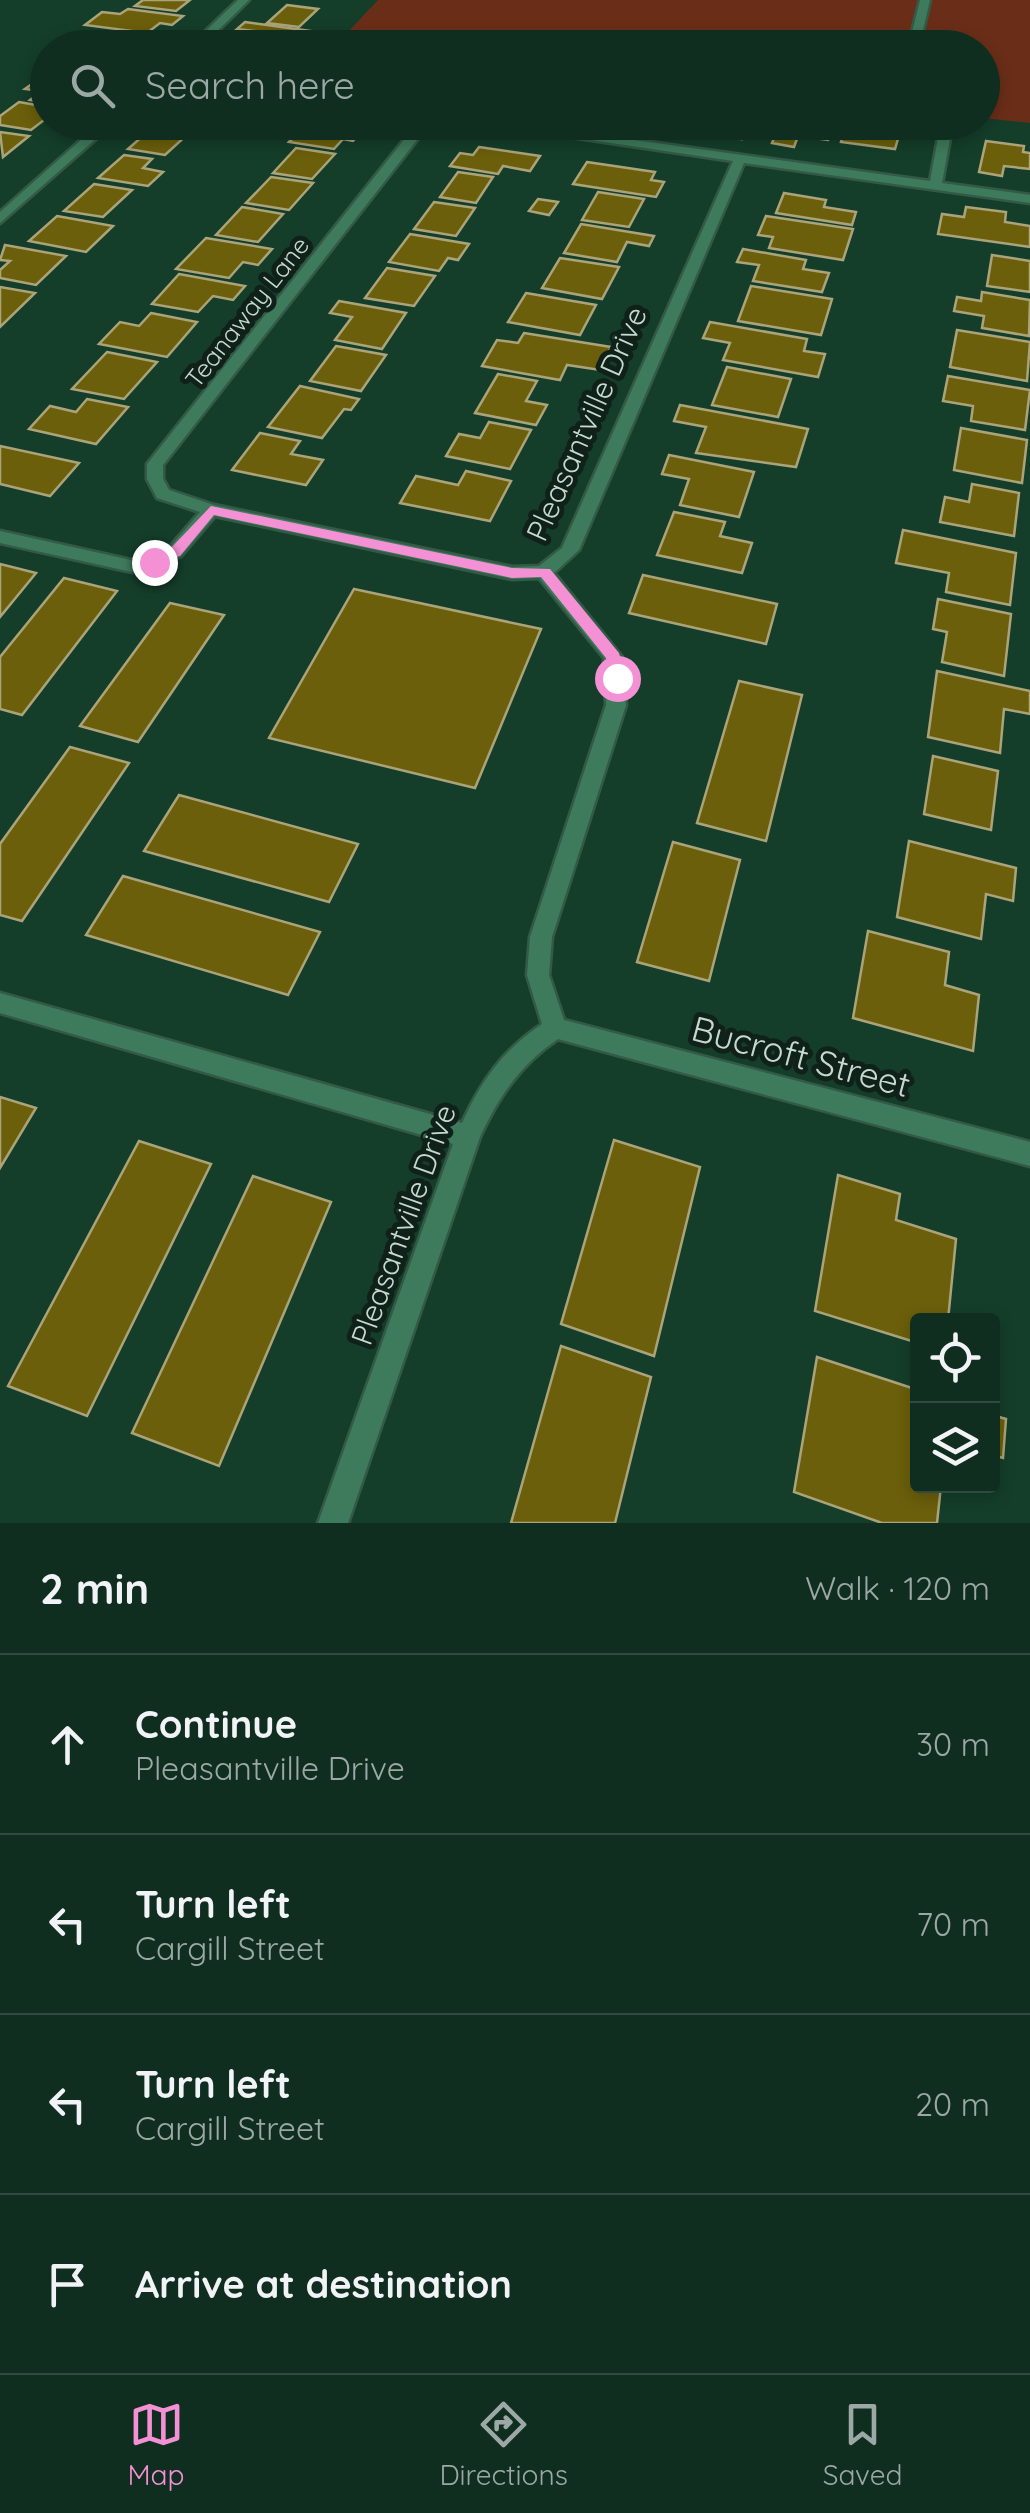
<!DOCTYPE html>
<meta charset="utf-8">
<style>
body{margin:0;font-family:Quicksand,sans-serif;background:#1d3a2d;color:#f1f3f6}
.controls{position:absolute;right:30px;bottom:30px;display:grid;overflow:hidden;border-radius:10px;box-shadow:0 5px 15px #0003}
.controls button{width:90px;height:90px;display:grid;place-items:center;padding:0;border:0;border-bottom:2px solid #2f4a3e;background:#0f2e20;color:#f1f3f6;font:50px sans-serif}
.stop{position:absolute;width:30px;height:30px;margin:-22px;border:8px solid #f491d4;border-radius:50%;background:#fff}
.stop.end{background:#f491d4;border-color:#fff;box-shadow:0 2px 10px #0008}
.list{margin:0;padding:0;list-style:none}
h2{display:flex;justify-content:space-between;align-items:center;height:130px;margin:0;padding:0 40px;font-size:42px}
h2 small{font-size:32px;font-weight:400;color:#9ba8a5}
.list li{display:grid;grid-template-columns:65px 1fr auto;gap:30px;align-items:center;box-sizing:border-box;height:180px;padding:0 40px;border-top:2px solid #2f4a3e}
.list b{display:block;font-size:38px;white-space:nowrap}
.list p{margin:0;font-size:32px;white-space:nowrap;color:#9ba8a5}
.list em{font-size:32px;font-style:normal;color:#9ba8a5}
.icon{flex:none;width:55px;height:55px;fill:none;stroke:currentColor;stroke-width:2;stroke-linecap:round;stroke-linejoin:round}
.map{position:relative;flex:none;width:1030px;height:1523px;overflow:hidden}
.search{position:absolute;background:#0f2e20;box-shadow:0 5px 15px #0003;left:30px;right:30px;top:30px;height:110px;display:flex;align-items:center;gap:25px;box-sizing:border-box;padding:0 35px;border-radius:55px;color:#9ba8a5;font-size:38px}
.sheet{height:850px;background:#0f2e20}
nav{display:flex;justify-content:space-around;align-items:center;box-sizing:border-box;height:140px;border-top:2px solid #2f4a3e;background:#0f2e20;font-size:28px;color:#9ba8a5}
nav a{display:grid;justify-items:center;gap:5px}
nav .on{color:#f491d4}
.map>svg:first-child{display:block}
</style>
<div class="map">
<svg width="1030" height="1523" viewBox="0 0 1030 1523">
<rect width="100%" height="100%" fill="#143e2a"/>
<polygon fill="#6a2e18" points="378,0 1030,0 1030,123 983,118 982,48 451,48 346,34"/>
<g fill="#6b5f0b" stroke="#aba47a" stroke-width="2.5">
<polygon points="143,0 190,0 176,11 135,6"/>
<polygon points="287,5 318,9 299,27 267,23"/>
<polygon points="128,9 183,16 172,25 160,23 147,33 85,25 102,12 120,14"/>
<polygon points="245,22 325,33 318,41 289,37 277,48 241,43 254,31 237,29"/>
<polygon points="107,32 160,39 150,48 86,48"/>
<polygon points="43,76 48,76 48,103 30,100 41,91 25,89"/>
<polygon points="19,102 48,107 48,117 31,130 0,125 0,116"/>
<polygon points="221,122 244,126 234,135 159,124"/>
<polygon points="270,122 334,122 365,127 353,141 343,139 334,149 289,142 298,133 264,128"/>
<polygon points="718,122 770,122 765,133 745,130 742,139 712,135"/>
<polygon points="781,122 835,122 828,140 798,136 794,147 772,143"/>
<polygon points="847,124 900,132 895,149 841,142"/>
<polygon points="153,127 189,133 165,155 128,149"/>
<polygon points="0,132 29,136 3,157"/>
<polygon points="986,141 1024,146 1023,152 1030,153 1030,169 1004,166 1002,176 979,172"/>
<polygon points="479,147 540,156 530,171 503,166 498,174 450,166 460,153 473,155"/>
<polygon points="296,148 335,154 312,179 273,173"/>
<polygon points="124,155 152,159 143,168 163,172 148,186 98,178"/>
<polygon points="587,162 655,172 651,180 664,182 656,197 573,184"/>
<polygon points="458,172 493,177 476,203 440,197"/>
<polygon points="271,177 313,183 289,210 246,203"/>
<polygon points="94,184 132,190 103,217 64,211"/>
<polygon points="598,192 644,199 629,227 582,220"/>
<polygon points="784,193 826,200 824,207 856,212 852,225 776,213"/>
<polygon points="538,199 558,202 549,215 529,211"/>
<polygon points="434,202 475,208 456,236 414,229"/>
<polygon points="242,207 283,214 258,242 216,235"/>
<polygon points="966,207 1006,212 1005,222 1030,226 1030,247 938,234 942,214 964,217"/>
<polygon points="57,216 113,226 86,252 29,241"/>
<polygon points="766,216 853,229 843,260 769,248 773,237 758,235"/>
<polygon points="581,224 654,236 649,246 627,242 617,262 564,253"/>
<polygon points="410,234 469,244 458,260 448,258 439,271 389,262"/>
<polygon points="206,238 272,249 258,265 243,262 229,278 176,269"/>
<polygon points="5,245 66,256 36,285 0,278 0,270 10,261 0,260"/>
<polygon points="743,249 806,260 803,269 829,273 822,292 753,281 759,265 737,262"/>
<polygon points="992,255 1030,261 1030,292 987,286"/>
<polygon points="560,258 619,267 602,299 542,288"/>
<polygon points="387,268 435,276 414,306 365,298"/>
<polygon points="179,274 245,286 233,300 213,296 198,312 152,304"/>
<polygon points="751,286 832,299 821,335 738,321"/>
<polygon points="0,287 35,293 0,327"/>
<polygon points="982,292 1030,300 1029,336 982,328 984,316 954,311 957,297 981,301"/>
<polygon points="526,293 596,305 580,335 508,322"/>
<polygon points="339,301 406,313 382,349 335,340 352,317 330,313"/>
<polygon points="151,313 197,322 167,357 99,344 120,322 139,326"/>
<polygon points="710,322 807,339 804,351 825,354 818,377 723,360 730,343 703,338"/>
<polygon points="957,330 1030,342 1027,381 950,367"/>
<polygon points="524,333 611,347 600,370 567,365 560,380 482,366 497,340 518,343"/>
<polygon points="336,346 386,355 361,391 310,381"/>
<polygon points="107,352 157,362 124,399 72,389"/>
<polygon points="727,367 791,379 778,417 712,405"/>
<polygon points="498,374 537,381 526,401 547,405 536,425 475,413"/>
<polygon points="948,376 1030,390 1025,430 971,421 973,406 943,401"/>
<polygon points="300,386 359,399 351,410 344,409 322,438 268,427"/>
<polygon points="87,399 128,407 96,444 29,429 50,406 76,412"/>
<polygon points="680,405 808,429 796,467 696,453 706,427 674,421"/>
<polygon points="489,422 531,430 510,469 446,456 459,434 480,438"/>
<polygon points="961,428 1027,440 1022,483 954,470"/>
<polygon points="260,433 300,441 291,454 323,460 306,485 232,470"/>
<polygon points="0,446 79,463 50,496 0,484"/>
<polygon points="669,455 754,472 739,517 680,505 689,479 662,474"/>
<polygon points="466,471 511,481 490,521 400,503 416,476 458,485"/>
<polygon points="972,484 1019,493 1014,536 940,522 945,497 969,502"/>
<polygon points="674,512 725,522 720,536 752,543 742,573 657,555"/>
<polygon points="903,530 1016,553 1010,605 946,592 949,573 896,563"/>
<polygon points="0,564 36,573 0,617"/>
<polygon points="643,575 777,604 766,644 629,613"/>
<polygon points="64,578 117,591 22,715 0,709 0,657"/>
<polygon points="354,589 541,629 475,788 269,738"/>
<polygon points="938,599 1011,614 1004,676 942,662 947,632 933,629"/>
<polygon points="170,603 224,615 138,742 80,726"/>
<polygon points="937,671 1030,691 1030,714 1004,709 1000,753 928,737"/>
<polygon points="739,681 802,695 766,841 697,823"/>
<polygon points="70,747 129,763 22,921 0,915 0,844"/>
<polygon points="933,756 998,771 991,830 924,814"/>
<polygon points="179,795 358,844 329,902 144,851"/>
<polygon points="909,841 1016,868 1013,901 986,894 981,939 897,917"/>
<polygon points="673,842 740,860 709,981 637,962"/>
<polygon points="123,876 320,932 288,995 86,935"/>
<polygon points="868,931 949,952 945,985 979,995 973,1051 853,1018"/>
<polygon points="0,1097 36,1108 0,1168"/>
<polygon points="614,1140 700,1167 654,1356 561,1324"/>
<polygon points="139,1141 211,1164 87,1416 8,1386"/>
<polygon points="838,1175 900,1194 896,1220 956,1239 948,1320 918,1320 918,1343 815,1311"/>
<polygon points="253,1176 331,1202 219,1466 132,1433"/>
<polygon points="561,1346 651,1377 615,1523 511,1523"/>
<polygon points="817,1357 918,1390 918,1486 941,1486 937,1523 882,1523 794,1492"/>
<polygon points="992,1415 1006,1419 1003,1458 992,1455"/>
</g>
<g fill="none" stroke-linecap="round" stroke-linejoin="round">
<g stroke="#345a47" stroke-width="5">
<polygon id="lane" points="920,0 930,0 919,48 908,48"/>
</g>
<g stroke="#345a47" stroke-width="5">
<g id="street">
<polygon points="238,0 249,0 200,48 188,48"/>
<polygon points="101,122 115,122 0,223 0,212"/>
<path d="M418,122H431L163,465V479L169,490L214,505L512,567L539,566L562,548L733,161L469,122H504L930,181L941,122H953L942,183L1030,195V203L744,163L579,550L554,573L622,657L626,705L552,937L549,975L564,1020L1030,1142V1166L558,1039C520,1065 499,1096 480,1137L348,1523H318L453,1144L0,1013V993L462,1123C481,1081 503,1050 542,1024L527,975L530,937L606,705L604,658L539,578L512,579L215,516L181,556L132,572L0,543V531L131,560L169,548L200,512L157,498L147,479V464Z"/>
</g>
</g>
<use href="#lane" fill="#3e7b5c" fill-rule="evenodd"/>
<use href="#street" fill="#3e7b5c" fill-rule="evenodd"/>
</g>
<polygon fill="#f491d4" points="211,506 512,568 550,569 619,653 625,678 612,682 606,658 541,577 512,578 214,515 180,556 149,566 149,559 170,549"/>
<g text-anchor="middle" stroke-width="10" stroke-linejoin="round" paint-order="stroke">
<g font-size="25" fill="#c4dacd" stroke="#0f2118">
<text transform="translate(247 312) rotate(-52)" y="9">Teanaway Lane</text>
</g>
<g font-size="30" fill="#c4dacd" stroke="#0f2118">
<text transform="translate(587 424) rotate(-66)" y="10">Pleasantville Drive</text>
<text transform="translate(404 1225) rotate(-70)" y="10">Pleasantville Drive</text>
</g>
<g font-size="35" fill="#c4dacd" stroke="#0f2118">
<text transform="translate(801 1057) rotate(15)" y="12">Bucroft Street</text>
</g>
</g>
</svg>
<div class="controls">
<button><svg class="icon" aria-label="locate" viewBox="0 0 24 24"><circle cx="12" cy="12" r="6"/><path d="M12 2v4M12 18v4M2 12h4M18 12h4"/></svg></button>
<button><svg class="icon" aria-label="layers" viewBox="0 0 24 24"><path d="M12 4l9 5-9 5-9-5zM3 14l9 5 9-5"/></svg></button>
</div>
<div class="stop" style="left:617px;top:678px"></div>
<div class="stop end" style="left:154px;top:562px"></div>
<div class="search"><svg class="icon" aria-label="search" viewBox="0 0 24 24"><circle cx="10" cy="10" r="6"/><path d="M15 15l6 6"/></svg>Search here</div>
</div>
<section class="sheet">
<h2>2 min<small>Walk · 120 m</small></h2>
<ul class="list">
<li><svg class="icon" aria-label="ahead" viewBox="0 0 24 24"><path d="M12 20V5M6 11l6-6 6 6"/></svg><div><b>Continue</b><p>Pleasantville Drive</p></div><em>30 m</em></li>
<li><svg class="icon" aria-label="left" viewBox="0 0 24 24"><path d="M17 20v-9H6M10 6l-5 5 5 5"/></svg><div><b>Turn left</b><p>Cargill Street</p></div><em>70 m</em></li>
<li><svg class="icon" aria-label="left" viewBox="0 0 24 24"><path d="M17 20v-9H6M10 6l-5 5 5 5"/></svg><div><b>Turn left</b><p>Cargill Street</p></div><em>20 m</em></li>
<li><svg class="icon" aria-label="arrive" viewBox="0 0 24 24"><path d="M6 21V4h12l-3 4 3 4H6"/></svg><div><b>Arrive at destination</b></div></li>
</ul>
</section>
<nav>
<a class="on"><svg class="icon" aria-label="map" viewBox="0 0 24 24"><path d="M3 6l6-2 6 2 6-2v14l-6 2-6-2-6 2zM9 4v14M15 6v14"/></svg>Map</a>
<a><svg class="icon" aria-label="directions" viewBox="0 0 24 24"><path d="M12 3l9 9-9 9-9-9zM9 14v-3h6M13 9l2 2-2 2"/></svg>Directions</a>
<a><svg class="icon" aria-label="saved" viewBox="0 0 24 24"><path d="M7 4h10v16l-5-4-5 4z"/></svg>Saved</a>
</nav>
